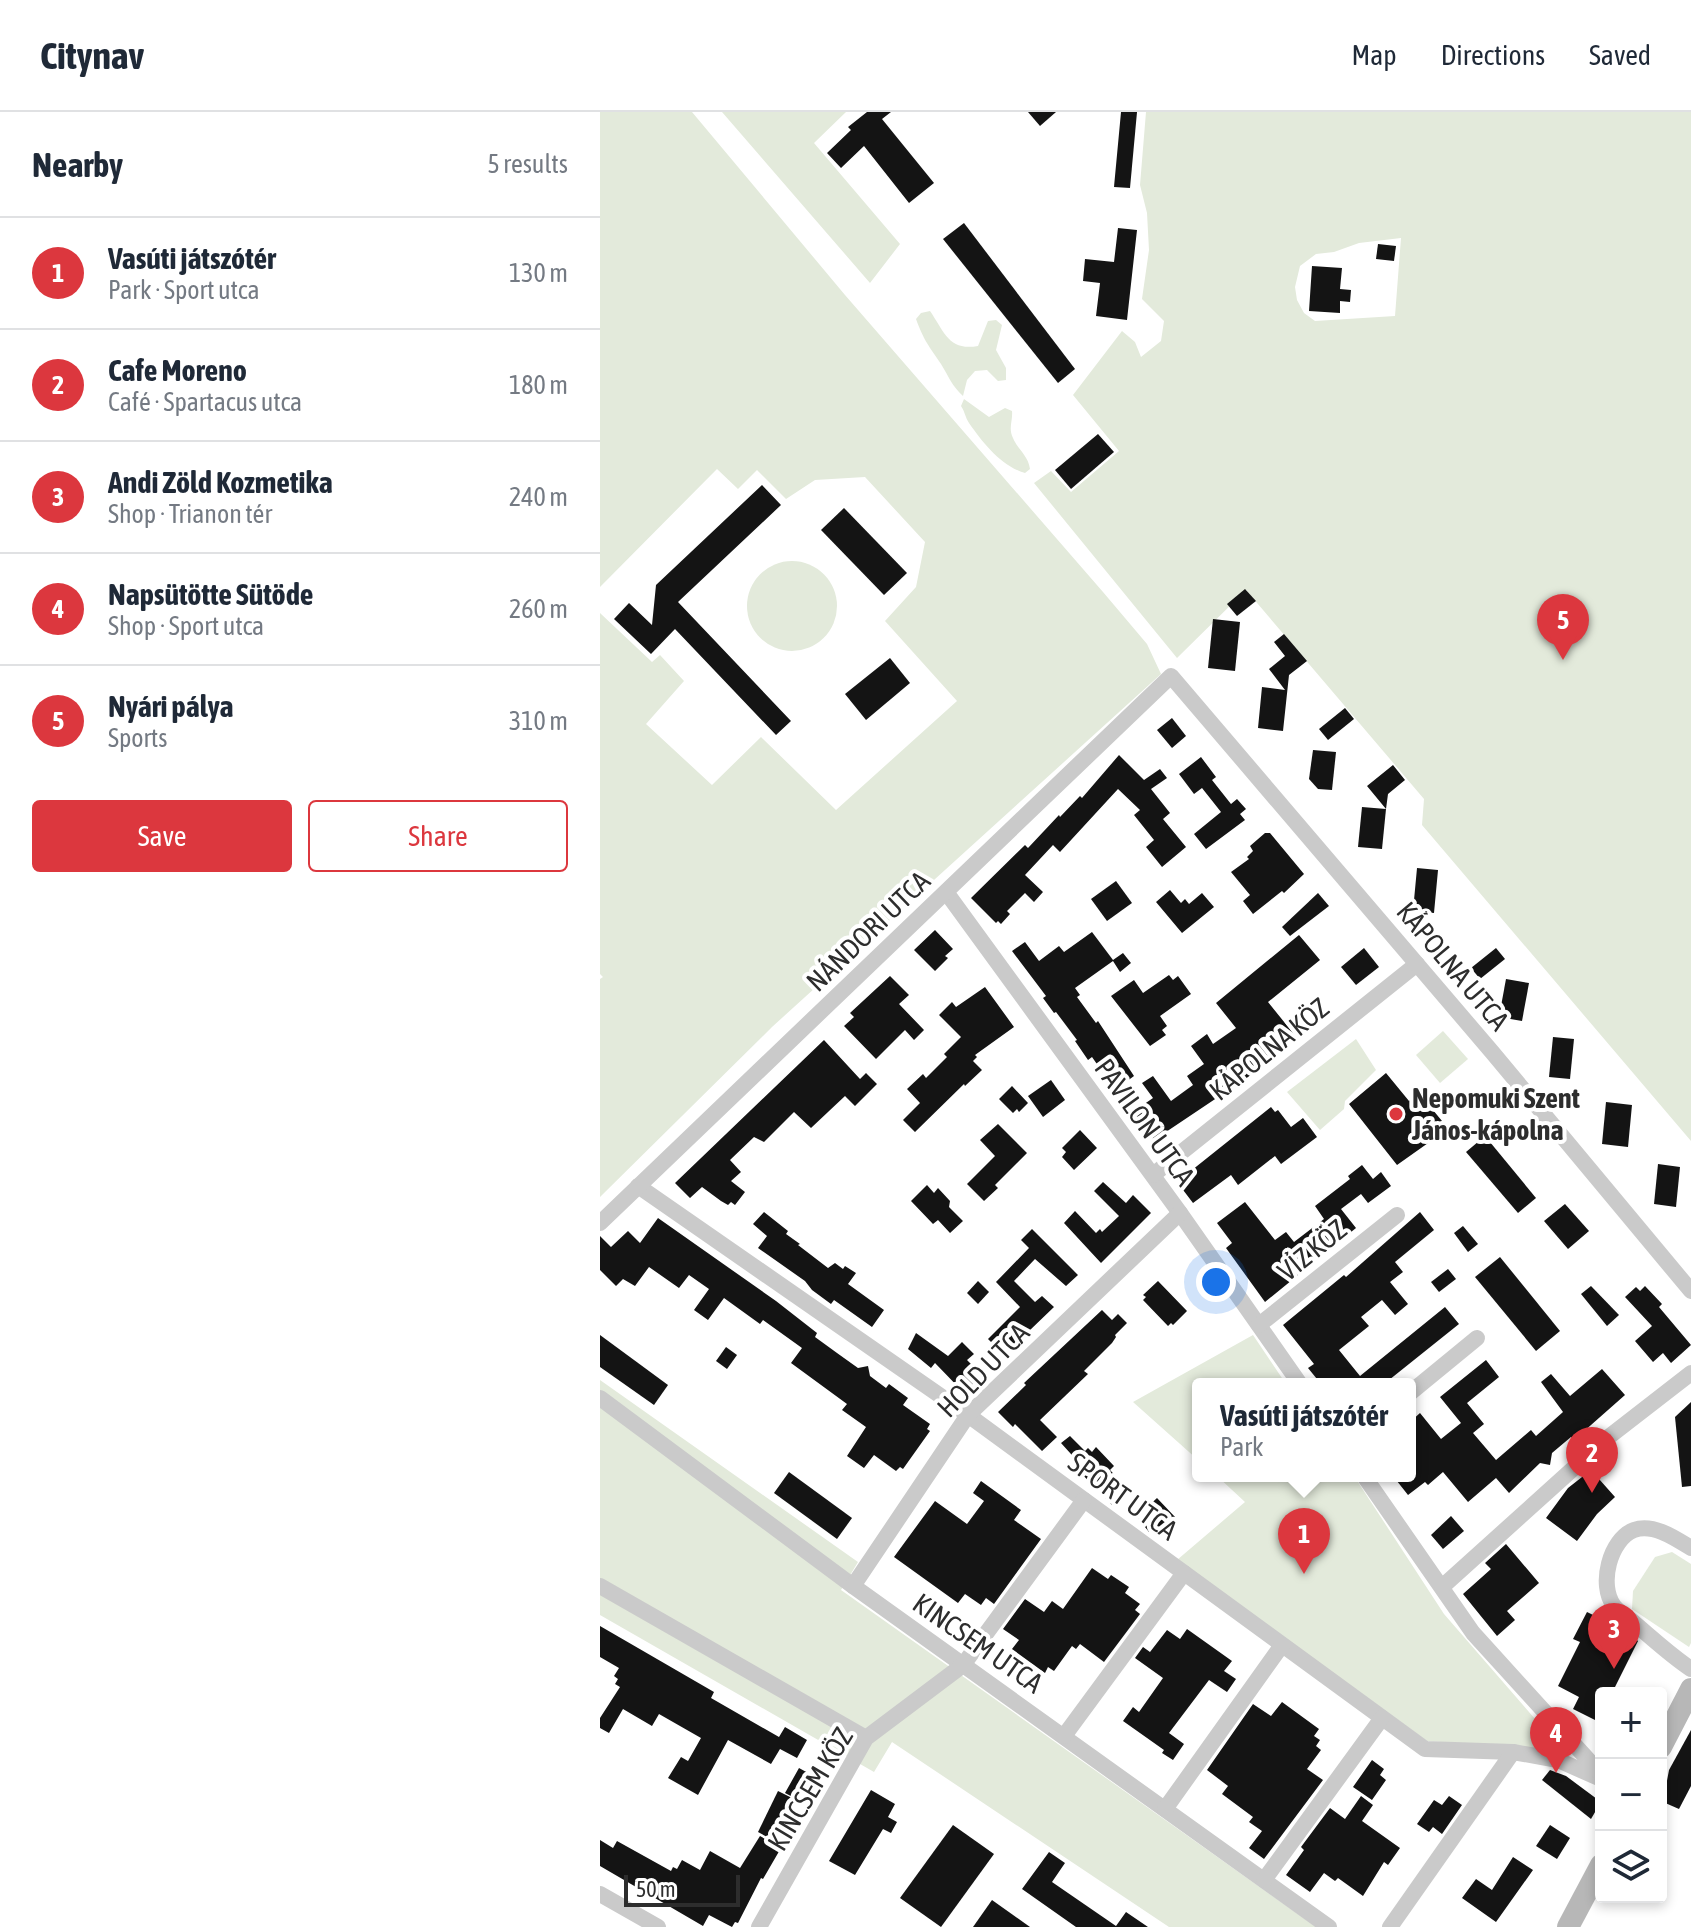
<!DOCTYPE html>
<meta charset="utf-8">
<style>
body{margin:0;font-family:"Asap Condensed",sans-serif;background:#f6f6f7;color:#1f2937}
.controls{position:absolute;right:24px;bottom:24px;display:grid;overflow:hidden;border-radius:8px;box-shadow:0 4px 12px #0003}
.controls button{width:72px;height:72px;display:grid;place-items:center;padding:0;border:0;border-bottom:2px solid #e0e1e3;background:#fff;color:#1f2937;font:40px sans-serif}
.scale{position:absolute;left:24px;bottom:20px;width:116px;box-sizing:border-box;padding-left:8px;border:4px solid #2d2d2d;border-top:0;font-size:22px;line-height:28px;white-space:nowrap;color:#2d2d2d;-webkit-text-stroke:6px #fff;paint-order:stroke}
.you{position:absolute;left:616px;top:1170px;width:28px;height:28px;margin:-20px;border:6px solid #fff;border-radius:50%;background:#1a73e8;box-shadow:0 0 0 12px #1a73e833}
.badge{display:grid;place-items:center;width:52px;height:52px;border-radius:50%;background:#dc373e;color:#fff;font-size:26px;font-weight:700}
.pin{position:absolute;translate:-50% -66px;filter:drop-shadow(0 2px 4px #0008)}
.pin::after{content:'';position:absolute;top:42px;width:28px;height:24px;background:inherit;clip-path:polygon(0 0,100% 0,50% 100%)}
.popup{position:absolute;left:592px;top:1266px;width:224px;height:104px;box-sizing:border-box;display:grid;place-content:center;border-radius:8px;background:#fff;filter:drop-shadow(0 2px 6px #0005);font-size:26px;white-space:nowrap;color:#747a83}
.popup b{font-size:30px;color:#1f2937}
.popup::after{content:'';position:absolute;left:50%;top:100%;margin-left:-16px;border:16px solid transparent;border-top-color:#fff}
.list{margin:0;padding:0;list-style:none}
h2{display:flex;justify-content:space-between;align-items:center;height:104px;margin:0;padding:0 32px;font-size:34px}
h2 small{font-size:26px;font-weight:400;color:#747a83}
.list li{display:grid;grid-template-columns:52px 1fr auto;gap:24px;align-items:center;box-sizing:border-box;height:112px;padding:0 32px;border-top:2px solid #e0e1e3}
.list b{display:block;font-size:30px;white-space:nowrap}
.list p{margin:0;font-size:26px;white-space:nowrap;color:#747a83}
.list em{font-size:26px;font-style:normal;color:#747a83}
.actions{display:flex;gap:16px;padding:24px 32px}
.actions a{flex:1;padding:18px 0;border:2px solid #dc373e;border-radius:8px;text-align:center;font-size:28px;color:#dc373e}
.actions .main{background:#dc373e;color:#fff}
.icon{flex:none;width:44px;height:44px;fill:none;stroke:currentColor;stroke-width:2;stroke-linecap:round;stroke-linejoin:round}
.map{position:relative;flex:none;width:1091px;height:1815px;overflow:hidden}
header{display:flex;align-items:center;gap:48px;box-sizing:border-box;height:112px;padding:0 40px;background:#fff;border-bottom:2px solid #e0e1e3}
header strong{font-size:38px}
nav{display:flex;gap:44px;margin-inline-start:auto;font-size:28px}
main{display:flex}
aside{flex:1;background:#fff}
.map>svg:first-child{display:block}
</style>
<header>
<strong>Citynav</strong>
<nav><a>Map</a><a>Directions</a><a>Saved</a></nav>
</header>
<main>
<aside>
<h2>Nearby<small>5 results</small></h2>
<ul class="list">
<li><span class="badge">1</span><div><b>Vasúti játszótér</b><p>Park · Sport utca</p></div><em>130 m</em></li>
<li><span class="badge">2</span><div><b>Cafe Moreno</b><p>Café · Spartacus utca</p></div><em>180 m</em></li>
<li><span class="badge">3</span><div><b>Andi Zöld Kozmetika</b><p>Shop · Trianon tér</p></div><em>240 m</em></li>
<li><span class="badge">4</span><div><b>Napsütötte Sütöde</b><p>Shop · Sport utca</p></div><em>260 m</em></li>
<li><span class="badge">5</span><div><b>Nyári pálya</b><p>Sports</p></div><em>310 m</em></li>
</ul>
<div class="actions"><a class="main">Save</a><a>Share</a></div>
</aside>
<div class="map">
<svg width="1091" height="1815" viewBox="0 0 1091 1815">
<rect width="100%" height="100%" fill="#fff"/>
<g fill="#e3eadb" fill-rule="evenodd">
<polygon points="0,0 92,0 245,183 503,480 547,532 561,562 172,915 0,1085 0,867 3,865 0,862 0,501 52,550 60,543 84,569 46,612 112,673 161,625 236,698 357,589 285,509 316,475 325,430 265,365 215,368 186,387 157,358 138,377 117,357 0,475"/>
<polygon points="122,0 246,0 214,31 300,132 270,171"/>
<path d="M546,0H1091V1029L822,713L824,687L646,478L577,546L434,371L451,359L471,380L519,339L473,283L522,219L535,230L541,245L561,229L564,209L542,187L549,138L547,101L540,73ZM801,126L795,204L715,209L704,201L697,188L695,175L700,154L716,142L734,140L759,131Z"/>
<path d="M330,199C345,221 349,239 378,234L388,209L396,208L402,213L396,238L406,256V268L398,269L387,258L375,259L367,268L363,284C352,274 349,265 341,252C329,234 324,229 316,207L321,201Z"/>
<path d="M364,287L389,305L405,296L412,299C413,309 408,316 413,326C418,338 428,343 430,357L425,361C401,354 383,331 369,311C365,305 365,300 361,294Z"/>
<circle cx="192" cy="494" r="45"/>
<polygon points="843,919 868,947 840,971 816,943"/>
<polygon points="756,927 776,958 745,989 744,997 720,1018 687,980"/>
<polygon points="653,1223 686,1272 598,1272 598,1348 533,1290"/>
<polygon points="0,1268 258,1450 241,1478 716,1815 569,1815 292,1630 274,1660 0,1503"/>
<polygon points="617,1364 754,1364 844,1502 962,1638 827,1629 577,1448 645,1390"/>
<polygon points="1072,1440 1091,1452 1091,1531 1089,1535 1032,1497 1033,1479 1055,1445"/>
</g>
<g fill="#141414">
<polygon points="267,0 291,0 282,7 334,71 309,91 264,34 241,56 227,41 251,18 248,15"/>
<polygon points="428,0 456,0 440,14"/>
<polygon points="521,0 537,0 530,76 514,75"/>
<polygon points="364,111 475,257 458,271 343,127"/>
<polygon points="518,116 537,118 527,208 496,204 500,171 483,169 485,147 514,150"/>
<polygon points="778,132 796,134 794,149 776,147"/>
<polygon points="712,154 742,156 740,177 751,178 750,190 740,189 740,201 709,199"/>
<polygon points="498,322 514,340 471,377 455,358"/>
<polygon points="162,373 181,393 78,490 191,609 176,623 75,517 51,542 14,507 29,491 52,513 56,473"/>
<polygon points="244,396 307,461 284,483 221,418"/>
<polygon points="645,477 656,489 637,504 627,492"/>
<polygon points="613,507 640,510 635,559 608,556"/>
<polygon points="684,522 707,549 689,563 683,619 658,616 662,575 685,578 669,557 685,544 674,530"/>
<polygon points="290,546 310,571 266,608 245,582"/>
<polygon points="745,596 754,607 728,628 719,617"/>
<polygon points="572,606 586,624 572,636 557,618"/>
<polygon points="713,638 736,640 732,678 718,677 709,667"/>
<polygon points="519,643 544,668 560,657 567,666 551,677 570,701 563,707 586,735 562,755 546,735 554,728 534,703 540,698 518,677 460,740 453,733 425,763 443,780 434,790 425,781 407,799 410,802 401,812 398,809 396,811 371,786 425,733 428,736 459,703 460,705 480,684 482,686"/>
<polygon points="601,645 616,665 612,668 631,692 637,687 646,697 640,702 645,708 606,737 594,722 621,700 602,676 594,682 579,662"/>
<polygon points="793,653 805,668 788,682 786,697 767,674"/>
<polygon points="762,695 786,697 782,737 758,735"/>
<polygon points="665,721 670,721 704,762 684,781 682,779 653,802 643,789 650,783 631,760 649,747 647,745 653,739 650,734"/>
<polygon points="817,756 838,758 834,801 813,799"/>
<polygon points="516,769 532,791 507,809 491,787"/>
<polygon points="570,778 581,791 585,787 589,792 602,781 614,795 582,821 556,790"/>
<polygon points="718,781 729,794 690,824 682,815"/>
<polygon points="335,818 353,837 345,844 348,846 335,859 314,838"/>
<polygon points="492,820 513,848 523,841 531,851 520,860 513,849 475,876 480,883 477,885 496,911 498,909 534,964 515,978 492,945 488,948 475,929 477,928 456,900 454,901 443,886 446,884 412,839 425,830 439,849 459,834 464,840"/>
<polygon points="699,823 720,848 668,890 697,926 648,965 554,1028 548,1020 545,1022 530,1002 553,986 542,971 553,964 571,989 593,973 587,964 604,952 591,934 607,922 613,932 636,916 616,891"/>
<polygon points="764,836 779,855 756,873 741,855"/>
<polygon points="896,836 905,847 880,867 871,856"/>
<polygon points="569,863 573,868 578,864 591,882 560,904 567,914 562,918 566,923 550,934 511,884 534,868 543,881"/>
<polygon points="290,864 309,883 299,892 324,918 314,928 305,918 276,947 244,914 254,905 250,901"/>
<polygon points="906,867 929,871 922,909 899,905"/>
<polygon points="385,875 414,915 375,943 377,945 373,949 382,958 365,974 364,972 315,1020 303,1008 320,991 307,977 323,962 326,966 347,945 344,942 361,925 339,903 352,890 356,895"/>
<polygon points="953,925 974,927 970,967 949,965"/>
<polygon points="224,928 260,967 266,961 277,972 255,994 245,984 211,1016 194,1000 164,1030 154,1025 130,1048 141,1060 131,1069 145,1080 135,1093 131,1090 128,1093 121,1089 102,1075 90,1086 75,1071"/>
<polygon points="786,961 809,989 819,981 842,1009 832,1017 838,1024 797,1053 749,992"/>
<polygon points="451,968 465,988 443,1005 428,984"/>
<polygon points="412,974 428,991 419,1000 417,997 413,1001 399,987"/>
<polygon points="1006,990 1032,993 1028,1035 1002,1032"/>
<polygon points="671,995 675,1000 678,998 691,1015 703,1006 717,1025 681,1052 675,1044 638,1073 631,1063 593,1091 577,1070"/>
<polygon points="398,1012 427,1041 395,1073 398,1076 384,1089 367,1072 395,1044 380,1028"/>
<polygon points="480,1018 497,1036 474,1058 462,1045 466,1040 462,1036"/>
<polygon points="885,1024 936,1086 918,1101 866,1040"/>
<polygon points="1058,1052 1080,1055 1076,1095 1054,1092"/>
<polygon points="762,1053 773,1067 781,1060 791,1074 768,1091 761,1082 741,1097 756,1116 665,1190 626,1136 632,1131 617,1111 645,1090 675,1128 686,1120 694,1130 724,1107 715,1094 750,1067 748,1064"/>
<polygon points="503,1070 526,1091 533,1083 551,1101 501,1151 464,1111 475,1099 496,1121 500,1117 502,1120 519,1104 494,1079"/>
<polygon points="327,1073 334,1081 338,1076 350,1089 349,1095 363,1109 350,1121 338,1108 333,1112 311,1089"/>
<polygon points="965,1092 989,1119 968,1137 944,1109"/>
<polygon points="164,1100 188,1119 186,1122 200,1132 198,1133 228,1156 235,1151 243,1157 245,1154 256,1161 248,1172 284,1198 272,1215 234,1188 231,1192 212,1178 205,1169 158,1136 167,1124 153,1112"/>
<polygon points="820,1100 834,1118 795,1150 803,1160 790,1170 808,1192 795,1203 782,1188 761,1205 769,1214 739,1238 760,1264 845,1195 859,1212 784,1272 721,1272 708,1256 714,1252 683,1213 744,1163 746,1165"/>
<polygon points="58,1106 176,1189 217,1221 215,1225 237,1241 258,1256 268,1254 270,1264 286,1276 289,1272 308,1286 303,1293 330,1312 327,1317 330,1319 303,1357 300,1355 296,1359 274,1343 264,1356 247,1344 266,1315 242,1298 247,1292 191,1251 202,1236 163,1208 160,1212 124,1186 108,1208 94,1198 109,1177 89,1163 79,1176 49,1155 35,1174 23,1167 16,1174 0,1158 0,1124 11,1135 28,1119 40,1131"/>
<polygon points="863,1114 878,1132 868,1140 854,1121"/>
<polygon points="432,1117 478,1163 466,1174 435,1147 414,1169 435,1190 442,1184 454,1195 404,1243 388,1227 420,1195 396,1170 429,1136 421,1128"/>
<polygon points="900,1145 960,1219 936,1239 875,1165"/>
<polygon points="848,1157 856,1167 839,1180 831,1170"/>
<polygon points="378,1169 389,1180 378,1192 367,1181"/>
<polygon points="558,1169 587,1199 573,1213 571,1211 568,1214 543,1188 546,1185 543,1183"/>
<polygon points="991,1174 1019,1203 1007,1214 981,1182"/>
<polygon points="1045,1174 1062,1192 1059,1195 1091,1233 1071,1251 1063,1241 1053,1250 1035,1229 1052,1214 1025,1185 1036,1175 1040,1179"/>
<polygon points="502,1198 512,1208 518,1202 527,1211 515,1223 516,1225 512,1231 484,1259 488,1262 440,1308 457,1325 442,1339 415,1312 413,1315 398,1300 426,1273 424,1271"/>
<polygon points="316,1221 348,1244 362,1230 374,1242 367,1248 382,1263 364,1281 335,1251 331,1256 308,1237"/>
<polygon points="0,1223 68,1273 54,1293 0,1255"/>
<polygon points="126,1235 137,1243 127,1257 116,1249"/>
<polygon points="886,1248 899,1265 867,1291 884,1312 873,1321 896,1348 931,1318 936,1324 963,1300 941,1270 951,1262 970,1284 1002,1257 1025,1283 974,1328 971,1325 952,1341 950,1353 940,1351 909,1381 896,1366 868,1390 843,1360 828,1373 825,1370 808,1383 793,1364 810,1364 810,1310 820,1301 841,1327 861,1311 840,1285"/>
<polygon points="1091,1290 1091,1374 1082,1375 1075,1305"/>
<polygon points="470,1324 485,1339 488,1336 492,1340 496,1335 514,1354 510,1358 528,1377 512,1393 476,1356 480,1352 461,1331"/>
<polygon points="991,1358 1015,1385 997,1402 977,1429 946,1406 968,1376"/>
<polygon points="189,1360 252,1406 237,1427 174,1381"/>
<polygon points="381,1369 421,1398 414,1408 441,1427 394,1492 386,1486 381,1493 365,1482 358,1491 294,1445 335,1389 367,1412 384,1389 373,1381"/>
<polygon points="557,1386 575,1405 557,1423 552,1418 549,1420 537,1405"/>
<polygon points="851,1404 864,1419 843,1437 831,1423"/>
<polygon points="906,1432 939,1471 907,1499 915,1508 897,1524 863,1482 891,1457 885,1451"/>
<polygon points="492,1456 508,1467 511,1463 529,1475 525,1481 540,1492 535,1498 540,1502 504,1550 480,1532 476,1537 472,1534 454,1559 448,1555 445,1561 412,1537 419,1528 403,1517 425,1487 444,1500 452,1489 463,1497"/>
<polygon points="987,1500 1028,1520 1038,1529 1012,1581 1001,1581 1001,1611 973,1597 979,1585 958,1574 980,1530 973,1527"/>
<polygon points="0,1514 114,1580 111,1586 179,1625 185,1615 207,1628 197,1646 180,1637 171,1652 128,1628 98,1683 68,1666 81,1645 88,1649 101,1626 59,1602 52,1614 23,1597 9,1621 0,1616 0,1606 20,1575 15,1572 18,1567 14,1564 19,1556 0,1545"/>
<polygon points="587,1517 632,1549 624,1559 636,1567 627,1580 609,1568 569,1621 584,1632 573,1648 562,1641 564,1638 523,1609 533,1595 539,1600 563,1566 535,1546 543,1535 550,1540 567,1518 580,1527"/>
<polygon points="682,1590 719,1617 714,1624 720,1628 716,1634 721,1638 707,1657 723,1668 664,1747 649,1736 662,1719 649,1710 653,1705 622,1682 628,1674 607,1658 653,1592 671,1604"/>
<polygon points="1091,1618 1091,1674 1079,1697 1063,1690 1069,1658"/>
<polygon points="772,1648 784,1657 780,1663 786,1668 772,1688 753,1675"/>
<polygon points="199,1656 219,1667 217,1670 224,1674 212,1695 185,1681"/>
<polygon points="950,1658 966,1664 1001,1690 991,1707 942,1668"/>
<polygon points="271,1678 295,1692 288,1705 297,1710 291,1721 283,1717 255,1763 229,1749"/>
<polygon points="178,1679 192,1686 169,1726 158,1720"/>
<polygon points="761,1684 773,1693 762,1709 800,1736 788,1753 784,1750 763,1784 738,1766 735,1769 724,1761 710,1780 686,1763 704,1738 701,1735 730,1696 745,1707"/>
<polygon points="849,1684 862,1693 842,1722 833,1715 829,1720 817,1712 834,1688 842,1693"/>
<polygon points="353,1713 394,1742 341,1815 300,1786"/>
<polygon points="950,1713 970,1726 957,1747 936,1734"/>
<polygon points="160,1724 181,1736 163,1767 161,1766 138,1811 135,1810 132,1815 109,1803 103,1814 0,1754 0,1728 13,1736 17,1729 71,1759 73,1755 77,1757 82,1748 100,1758 110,1739 140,1756"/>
<polygon points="449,1740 465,1751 452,1770 516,1814 526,1800 548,1815 476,1815 422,1777"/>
<polygon points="913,1745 933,1758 896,1810 862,1786 876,1767 892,1778"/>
<polygon points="392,1788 430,1815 373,1815"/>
</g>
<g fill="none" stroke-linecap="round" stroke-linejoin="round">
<g stroke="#cacaca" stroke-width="16">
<polyline points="346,780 580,1101 700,1272"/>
<polyline points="553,1063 817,852"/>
<polyline points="38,1074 368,1303 825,1637 913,1640 958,1648 1001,1667"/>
<polyline points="0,1111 571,564 892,940 1091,1179"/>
<polyline points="659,1213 797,1103"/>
<polyline points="810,1281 877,1226"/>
<polyline points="0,1286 253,1474 729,1815"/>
<polyline points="764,1364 873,1521 1001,1662"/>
<path d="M1091,1436C1075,1426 1053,1411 1034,1418C1010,1427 998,1473 1014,1494C1019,1500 1027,1505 1033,1510C1052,1526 1070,1543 1091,1557"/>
<polyline points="0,1474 266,1626"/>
<polyline points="253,1474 368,1303 580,1101"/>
<polyline points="842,1475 1006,1327 1091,1261"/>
<polyline points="464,1624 584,1461"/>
<polyline points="565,1697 682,1533"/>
<polyline points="664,1768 782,1606"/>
<polyline points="0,1782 58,1815"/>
<polyline points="159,1815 266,1626 363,1553 484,1388"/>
<polyline points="790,1815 913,1640"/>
</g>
<g stroke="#b7b7b7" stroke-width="22">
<polyline points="1061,1635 1091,1577"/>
<polyline points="968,1815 1001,1753"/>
</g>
</g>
<circle fill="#dc373e" stroke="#fff" stroke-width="3" cx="796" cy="1002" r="8"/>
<g text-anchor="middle" stroke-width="8" stroke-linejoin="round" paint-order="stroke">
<g font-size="28" fill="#2d2d2d" stroke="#fff">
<text transform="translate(268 819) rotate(-44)" y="10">NÁNDORI UTCA</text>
<text transform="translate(853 854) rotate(50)" y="10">KÁPOLNA UTCA</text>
<text transform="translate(669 937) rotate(-39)" y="10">KÁPOLNA KÖZ</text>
<text transform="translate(545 1010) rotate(54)" y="10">PAVILON UTCA</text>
<text transform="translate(712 1138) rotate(-39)" y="10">VÍZ KÖZ</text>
<text transform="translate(383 1258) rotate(-46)" y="10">HOLD UTCA</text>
<text transform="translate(523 1384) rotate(36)" y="10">SPORT UTCA</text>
<text transform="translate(378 1531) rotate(35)" y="10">KINCSEM UTCA</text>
<text transform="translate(210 1677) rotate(-59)" y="10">KINCSEM KÖZ</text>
</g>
<g font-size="28" font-weight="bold" fill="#2d2d2d" stroke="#fff" text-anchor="start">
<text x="812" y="996">Nepomuki Szent<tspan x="812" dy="32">János-kápolna</tspan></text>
</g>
</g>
</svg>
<div class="controls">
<button>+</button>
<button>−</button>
<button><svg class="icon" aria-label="layers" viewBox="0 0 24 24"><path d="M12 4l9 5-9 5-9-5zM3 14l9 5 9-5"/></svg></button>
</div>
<div class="scale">50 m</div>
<div class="you"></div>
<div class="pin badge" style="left:704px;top:1462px">1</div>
<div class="popup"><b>Vasúti játszótér</b>Park</div>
<div class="pin badge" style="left:992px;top:1381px">2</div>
<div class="pin badge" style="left:1014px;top:1557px">3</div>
<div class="pin badge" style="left:956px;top:1661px">4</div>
<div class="pin badge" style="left:963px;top:548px">5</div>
</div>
</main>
